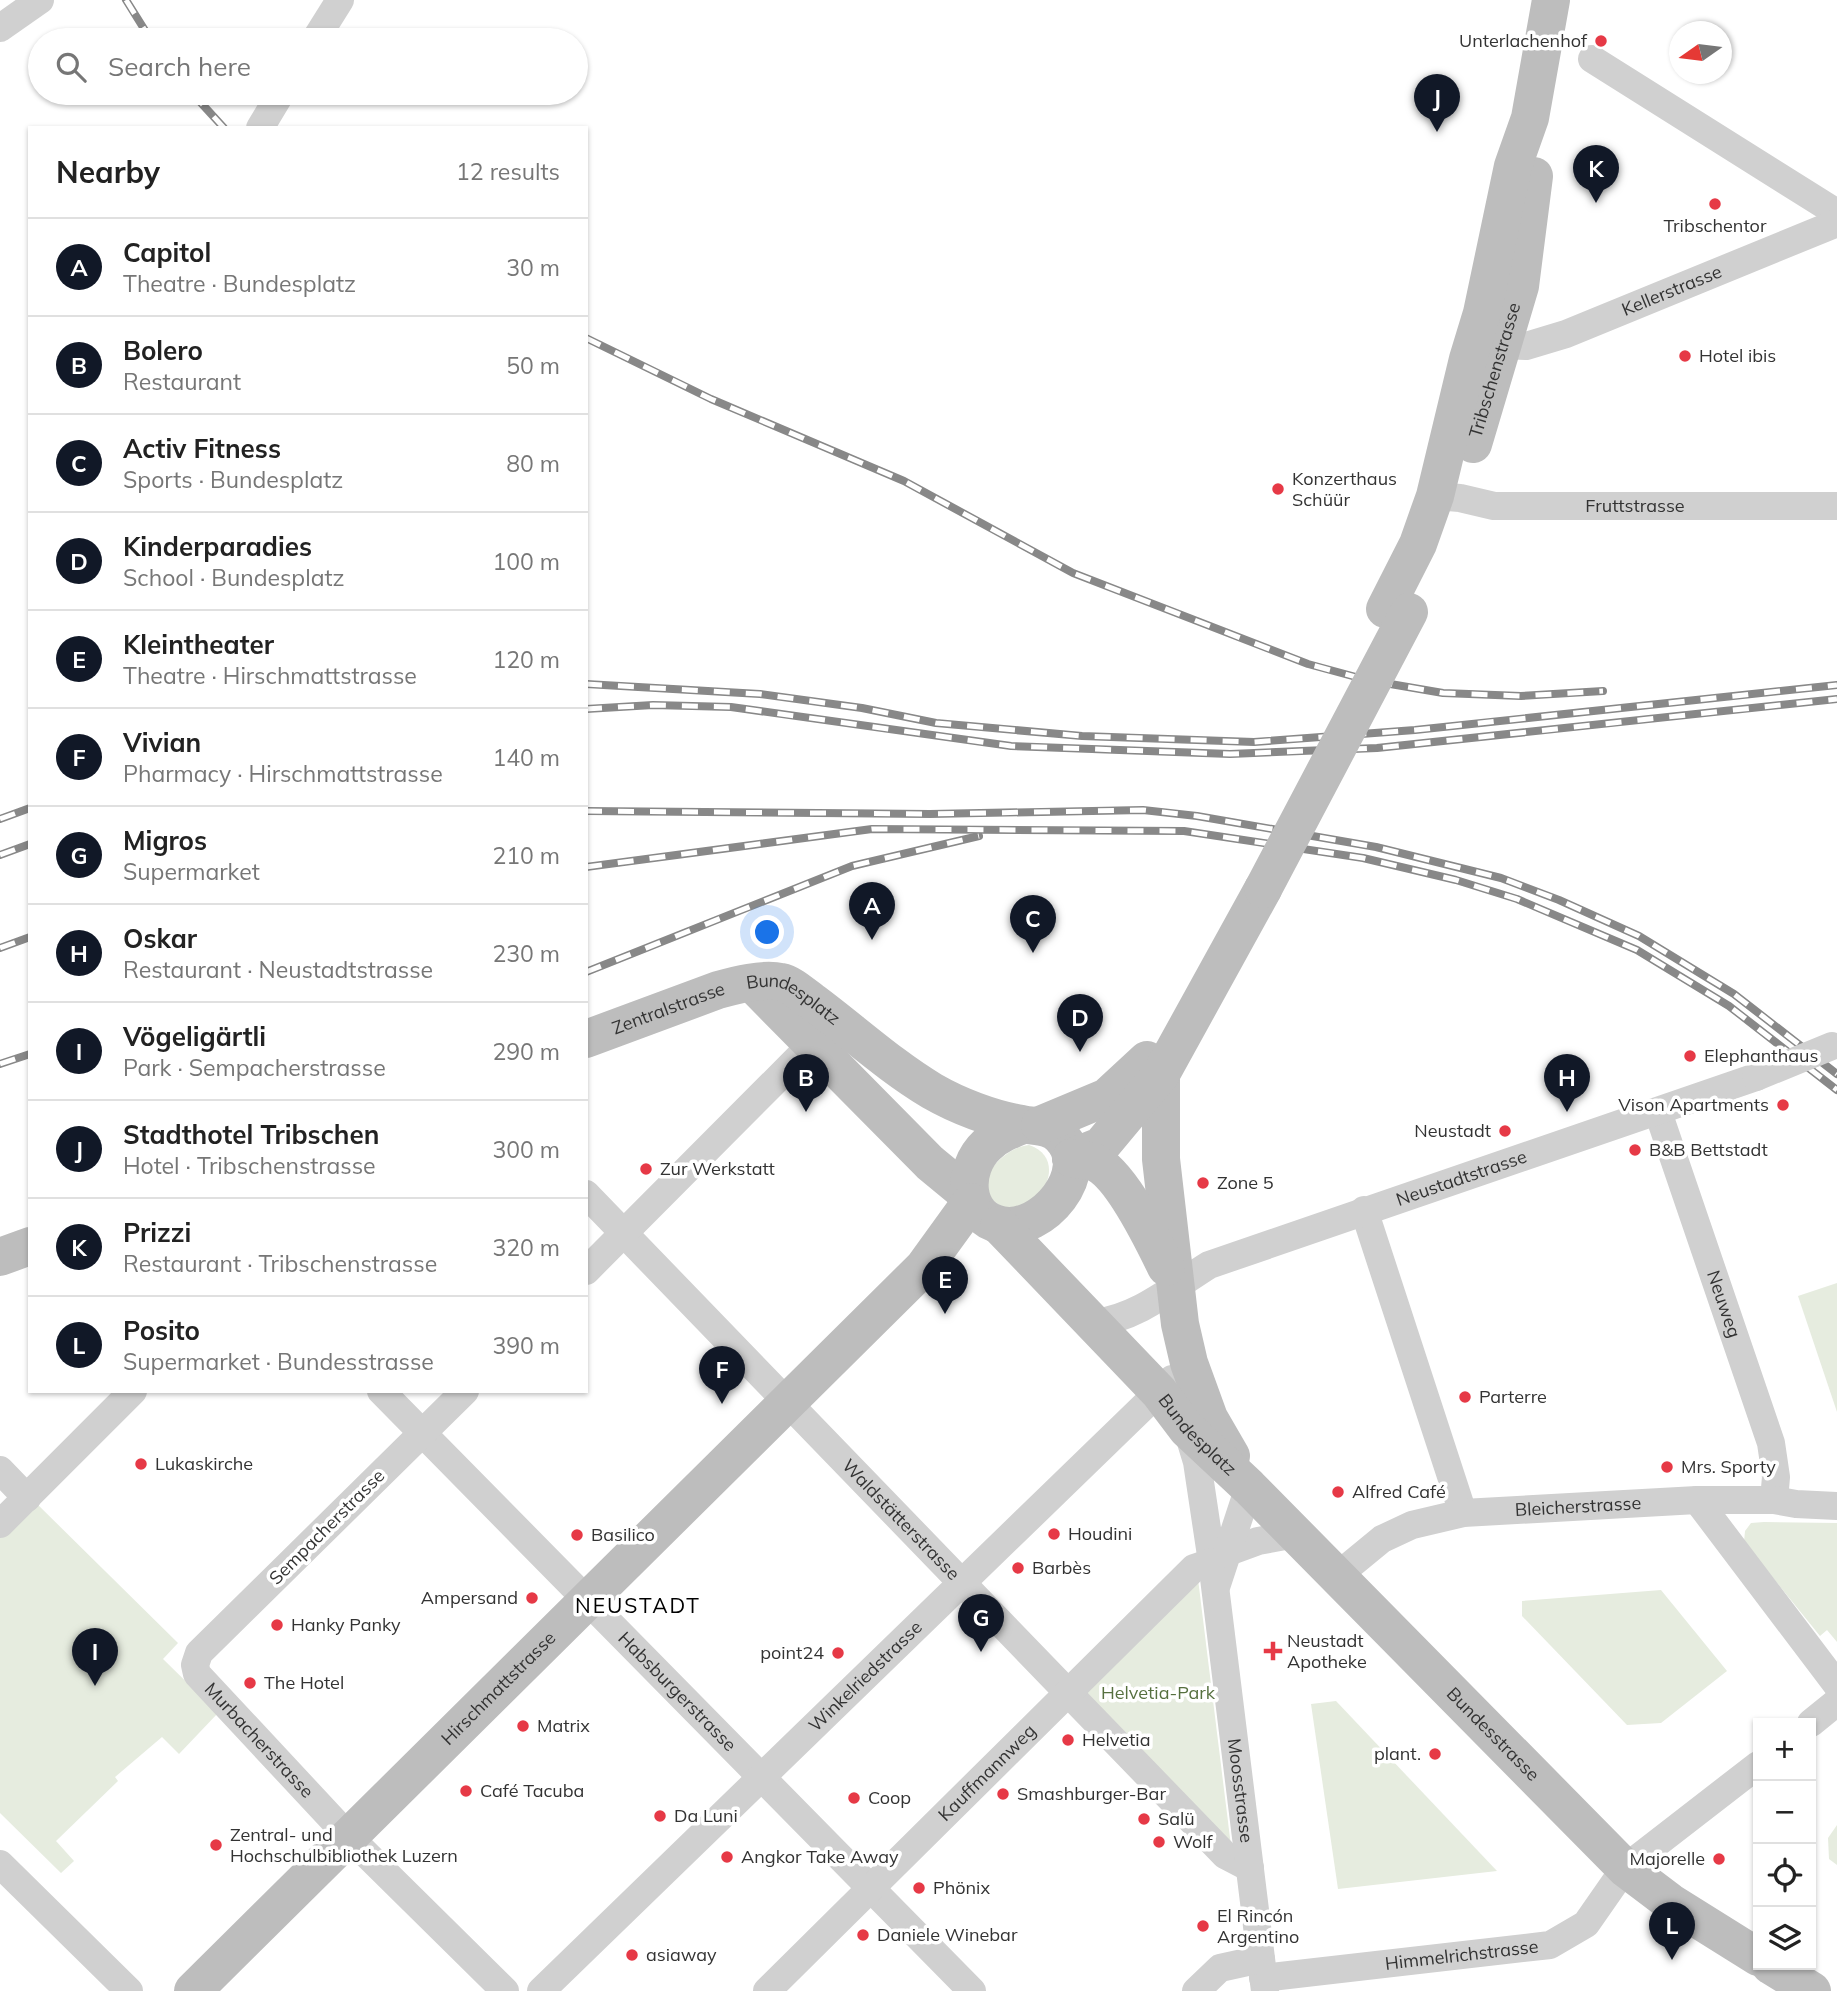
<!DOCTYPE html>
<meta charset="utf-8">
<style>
body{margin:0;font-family:Mulish,sans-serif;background:#f2f2f2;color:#222}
.controls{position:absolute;right:21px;bottom:21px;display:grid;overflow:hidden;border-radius:0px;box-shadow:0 2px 5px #0004}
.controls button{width:63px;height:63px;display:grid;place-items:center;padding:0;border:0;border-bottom:2px solid #e0e0e0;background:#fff;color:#222;font:35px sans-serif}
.compass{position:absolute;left:1669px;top:21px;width:63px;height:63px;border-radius:50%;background:#fff;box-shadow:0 2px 5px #0004;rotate:256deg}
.you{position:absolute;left:768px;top:933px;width:24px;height:24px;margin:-18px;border:5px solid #fff;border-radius:50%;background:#1a73e8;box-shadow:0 0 0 10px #1a73e833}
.badge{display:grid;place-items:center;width:46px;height:46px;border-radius:50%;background:#111827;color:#fff;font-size:23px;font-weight:700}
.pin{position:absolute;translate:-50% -58px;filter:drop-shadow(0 2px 4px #0008)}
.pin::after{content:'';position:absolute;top:37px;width:24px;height:21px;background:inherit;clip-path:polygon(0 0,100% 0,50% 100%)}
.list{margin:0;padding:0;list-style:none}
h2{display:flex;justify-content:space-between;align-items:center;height:91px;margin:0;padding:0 28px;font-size:30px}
h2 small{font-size:23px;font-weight:400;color:#767676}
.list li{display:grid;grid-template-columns:46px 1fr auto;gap:21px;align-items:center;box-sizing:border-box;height:98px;padding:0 28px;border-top:2px solid #e0e0e0}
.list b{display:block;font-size:26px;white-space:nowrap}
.list p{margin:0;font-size:23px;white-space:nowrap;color:#767676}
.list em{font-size:23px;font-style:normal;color:#767676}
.icon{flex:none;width:38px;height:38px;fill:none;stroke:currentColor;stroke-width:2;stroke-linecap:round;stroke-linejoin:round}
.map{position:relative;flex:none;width:1837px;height:1991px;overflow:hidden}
.search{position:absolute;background:#fff;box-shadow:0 2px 5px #0004;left:28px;top:28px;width:560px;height:77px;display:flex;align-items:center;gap:18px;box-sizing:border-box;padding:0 24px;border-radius:38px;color:#767676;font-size:26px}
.panel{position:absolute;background:#fff;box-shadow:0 2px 5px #0004;left:28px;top:126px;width:560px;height:1267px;border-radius:0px}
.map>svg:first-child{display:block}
</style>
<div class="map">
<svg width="1837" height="1991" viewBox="0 0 1837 1991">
<rect width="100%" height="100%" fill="#fff"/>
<g fill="#e6ecdf">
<path d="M1029,1145C1075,1161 1032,1225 998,1204C967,1184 1004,1147 1029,1145Z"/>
<polygon points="1837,1283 1837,1412 1798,1296"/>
<polygon points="33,1500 178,1643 163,1659 218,1713 179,1754 162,1737 115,1777 118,1781 56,1841 74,1861 61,1873 0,1813 0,1534"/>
<polygon points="1764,1522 1837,1523 1837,1642 1827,1630 1820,1636 1744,1542 1745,1531 1751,1523"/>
<polygon points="1198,1579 1231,1846 1083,1693"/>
<polygon points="1661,1590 1727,1671 1661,1723 1627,1725 1522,1616 1522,1601"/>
<polygon points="1336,1701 1497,1871 1338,1889 1311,1704"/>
<polygon points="1837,1825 1837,1865 1829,1859 1828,1838"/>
</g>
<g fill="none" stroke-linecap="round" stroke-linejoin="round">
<g stroke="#d0d0d0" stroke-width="28">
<polyline points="0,28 40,0"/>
<polyline points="315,40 340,0"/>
<polyline points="1592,59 1837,213"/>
<polyline points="260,128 281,93"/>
<path id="s1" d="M1502,345L1526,346L1566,334L1837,223"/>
<path id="s2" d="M1435,496L1460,498L1494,506H1837"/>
<path id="s3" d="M1658,1112L1771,1443L1776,1477L1774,1500"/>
<path id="s4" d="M586,1194L1225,1855L1250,1868"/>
<polyline points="1364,1210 1463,1513"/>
<polyline points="586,1271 812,1044"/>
<path id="s5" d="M1094,1323C1138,1318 1172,1288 1209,1265L1756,1077"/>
<path id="s6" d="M381,1391L972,1991"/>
<path id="s7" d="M465,1391L199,1653L195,1665L197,1674L349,1837L505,1991"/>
<path id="s8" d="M1187,1429L1197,1462L1212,1562L1265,1991"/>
<polyline points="0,1470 27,1498"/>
<polyline points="1697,1500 1837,1685"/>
<polyline points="0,1524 133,1391"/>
<polyline points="1228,1552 1258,1541 1296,1534"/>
<path id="s9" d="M1337,1576L1382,1539L1412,1525L1463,1513L1697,1500H1774L1796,1504L1837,1506"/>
<polyline points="1217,1584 1249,1487"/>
<polyline points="1811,1723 1837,1702"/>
<polyline points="0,1864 129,1991"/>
<path id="s10" d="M1263,1978L1550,1945L1586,1924L1625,1868L1758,1765"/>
<path id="s11" d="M541,1991L1172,1379"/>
<path id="s12" d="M767,1991L1194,1568L1212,1562"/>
<polyline points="1196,1991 1220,1968 1261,1959"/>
</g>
<g stroke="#bdbdbd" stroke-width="38">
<path id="s13" d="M1473,444L1520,286L1534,176"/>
<polyline points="1385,609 1418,544 1435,496 1468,359 1482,313 1513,166 1530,118 1551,0"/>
<polyline points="752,983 930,1163 970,1196"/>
<path id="s14" d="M586,1039L718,990C736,985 763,978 781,982C792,984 804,996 813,1002C852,1031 890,1066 932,1091C958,1106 992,1119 1022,1124C1036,1127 1050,1125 1061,1137C1095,1171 1042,1234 1001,1225C963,1217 961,1169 987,1145C997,1135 1010,1130 1023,1125"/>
<polyline points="1161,1074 1161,1159 1180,1324 1189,1363 1209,1418 1231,1456"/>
<polyline points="1040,1125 1107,1097 1147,1060"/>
<polyline points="1071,1158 1101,1146 1161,1074 1263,889"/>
<path d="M1071,1158C1079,1160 1091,1160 1098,1164C1123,1179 1153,1240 1166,1267"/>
<path id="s15" d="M999,1225L1159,1392L1187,1429L1249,1487L1625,1868L1670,1902L1758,1957"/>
<polyline points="0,1257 30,1246"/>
<polyline points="1770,1965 1812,1991"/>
<path id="s16" d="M193,1991L924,1267L971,1202"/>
</g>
<g stroke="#888" stroke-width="8">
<g id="rail">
<polyline points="126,0 151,40"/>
<polyline points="192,93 224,128"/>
<polyline points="586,338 711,399 904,481 1073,573 1308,664 1367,680 1443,693 1521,696 1603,691"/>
<polyline points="586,684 760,694 862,708 936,723 1082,736 1254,742 1415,730 1837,685"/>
<polyline points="586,709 653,705 731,707 1011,746 1230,754 1377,748 1837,699"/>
<polyline points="586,811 930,814 1143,810 1197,816 1376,847 1501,878 1559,900 1639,936 1734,994 1837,1074"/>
<polyline points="0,819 30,808"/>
<polyline points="0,855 30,844"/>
<polyline points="586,867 872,829 1184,831 1363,858 1456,880 1517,899 1637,950 1729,1006 1837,1090"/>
<polyline points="0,948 30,937"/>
<polyline points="586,972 852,866 979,836"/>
<polyline points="0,1064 30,1054"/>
</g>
</g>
<use href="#rail" stroke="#fff" stroke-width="5" stroke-dasharray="16" stroke-linecap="butt"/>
<polyline stroke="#d0d0d0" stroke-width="28" points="1756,1077 1832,1046"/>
<polyline stroke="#bdbdbd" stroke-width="38" points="1263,889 1409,612"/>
</g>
<g fill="#e63946" stroke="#fff" stroke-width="2.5">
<circle cx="1601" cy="41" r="7"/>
<circle cx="1715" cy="204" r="7"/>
<circle cx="1685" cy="356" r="7"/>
<circle cx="1278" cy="489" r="7"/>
<circle cx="1690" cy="1056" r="7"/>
<circle cx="1783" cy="1105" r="7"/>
<circle cx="1505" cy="1131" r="7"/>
<circle cx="1635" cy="1150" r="7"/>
<circle cx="646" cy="1169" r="7"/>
<circle cx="1203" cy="1183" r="7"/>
<circle cx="1465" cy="1397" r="7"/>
<circle cx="141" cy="1464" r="7"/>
<circle cx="1667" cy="1467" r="7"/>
<circle cx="1338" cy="1492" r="7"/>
<circle cx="1054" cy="1534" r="7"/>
<circle cx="577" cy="1535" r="7"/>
<circle cx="1018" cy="1568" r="7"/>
<circle cx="532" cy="1598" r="7"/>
<circle cx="277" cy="1625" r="7"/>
<path d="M1269.5 1640.5h7v7h7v7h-7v7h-7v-7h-7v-7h7z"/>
<circle cx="838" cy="1653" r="7"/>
<circle cx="250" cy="1683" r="7"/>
<circle cx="523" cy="1726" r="7"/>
<circle cx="1068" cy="1740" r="7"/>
<circle cx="1435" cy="1754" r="7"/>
<circle cx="466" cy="1791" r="7"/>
<circle cx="1003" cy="1794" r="7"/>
<circle cx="854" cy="1798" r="7"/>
<circle cx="660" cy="1816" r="7"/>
<circle cx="1144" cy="1819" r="7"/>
<circle cx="1159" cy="1842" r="7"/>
<circle cx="216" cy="1845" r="7"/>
<circle cx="727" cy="1857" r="7"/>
<circle cx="1719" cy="1859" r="7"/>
<circle cx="919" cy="1888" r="7"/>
<circle cx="1203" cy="1926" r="7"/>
<circle cx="863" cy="1935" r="7"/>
<circle cx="632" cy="1955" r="7"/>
</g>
<g text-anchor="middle" stroke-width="7" stroke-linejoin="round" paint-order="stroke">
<g font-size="18" fill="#333" stroke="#fff" text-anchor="start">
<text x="1587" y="47" text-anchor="end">Unterlachenhof</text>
<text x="1715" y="232" text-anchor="middle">Tribschentor</text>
<text x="1699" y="362">Hotel ibis</text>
<text x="1292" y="485">Konzerthaus<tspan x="1292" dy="21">Schüür</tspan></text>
<text x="1704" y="1062">Elephanthaus</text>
<text x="1769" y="1111" text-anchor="end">Vison Apartments</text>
<text x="1491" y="1137" text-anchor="end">Neustadt</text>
<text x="1649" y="1156">B&amp;B Bettstadt</text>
<text x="660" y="1175">Zur Werkstatt</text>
<text x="1217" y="1189">Zone 5</text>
<text x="1479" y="1403">Parterre</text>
<text x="155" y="1470">Lukaskirche</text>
<text x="1681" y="1473">Mrs. Sporty</text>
<text x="1352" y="1498">Alfred Café</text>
<text x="1068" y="1540">Houdini</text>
<text x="591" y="1541">Basilico</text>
<text x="1032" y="1574">Barbès</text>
<text x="518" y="1604" text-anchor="end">Ampersand</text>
<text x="291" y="1631">Hanky Panky</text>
<text x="1287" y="1647">Neustadt<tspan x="1287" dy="21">Apotheke</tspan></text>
<text x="824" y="1659" text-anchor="end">point24</text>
<text x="264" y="1689">The Hotel</text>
<text x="537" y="1732">Matrix</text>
<text x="1082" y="1746">Helvetia</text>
<text x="1421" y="1760" text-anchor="end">plant.</text>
<text x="480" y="1797">Café Tacuba</text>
<text x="1017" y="1800">Smashburger-Bar</text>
<text x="868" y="1804">Coop</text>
<text x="674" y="1822">Da Luni</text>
<text x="1158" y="1825">Salü</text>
<text x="230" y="1841">Zentral- und<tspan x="230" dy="21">Hochschulbibliothek Luzern</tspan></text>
<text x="1173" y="1848">Wolf</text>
<text x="741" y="1863">Angkor Take Away</text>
<text x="1705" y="1865" text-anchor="end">Majorelle</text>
<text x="933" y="1894">Phönix</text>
<text x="1217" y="1922">El Rincón<tspan x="1217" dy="21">Argentino</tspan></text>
<text x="877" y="1941">Daniele Winebar</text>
<text x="646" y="1961">asiaway</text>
</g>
<g font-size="18" fill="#333" stroke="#fff">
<text dy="6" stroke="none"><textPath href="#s1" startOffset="180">Kellerstrasse</textPath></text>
<text dy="6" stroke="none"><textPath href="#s13" startOffset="77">Tribschenstrasse</textPath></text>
<text dy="6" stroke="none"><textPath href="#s2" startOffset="201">Fruttstrasse</textPath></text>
<text dy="6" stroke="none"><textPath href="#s14" startOffset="88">Zentralstrasse</textPath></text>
<text dy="6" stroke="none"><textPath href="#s14" startOffset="222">Bundesplatz</textPath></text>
<text dy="6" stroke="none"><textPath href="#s5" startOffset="397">Neustadtstrasse</textPath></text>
<text dy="6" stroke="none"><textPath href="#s3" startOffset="203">Neuweg</textPath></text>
<text dy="6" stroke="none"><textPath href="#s15" startOffset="289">Bundesplatz</textPath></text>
<text dy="6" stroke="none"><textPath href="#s9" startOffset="259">Bleicherstrasse</textPath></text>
<text dy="6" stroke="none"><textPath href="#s4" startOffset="453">Waldstätterstrasse</textPath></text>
<text transform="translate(327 1527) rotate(-45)" y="6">Sempacherstrasse</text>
<text dy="6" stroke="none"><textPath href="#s11" startOffset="452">Winkelriedstrasse</textPath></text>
<text dy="6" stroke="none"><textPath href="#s16" startOffset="430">Hirschmattstrasse</textPath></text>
<text dy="6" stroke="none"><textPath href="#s6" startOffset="422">Habsburgerstrasse</textPath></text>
<text dy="6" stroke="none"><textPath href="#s15" startOffset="710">Bundesstrasse</textPath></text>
<text dy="6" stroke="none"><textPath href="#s7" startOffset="486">Murbacherstrasse</textPath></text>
<text dy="6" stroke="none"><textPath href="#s12" startOffset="310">Kauffmannweg</textPath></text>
<text dy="6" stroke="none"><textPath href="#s8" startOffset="366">Moosstrasse</textPath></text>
<text dy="6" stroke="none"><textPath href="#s10" startOffset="200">Himmelrichstrasse</textPath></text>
</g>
<g font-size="18" fill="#56703f" stroke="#fff">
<text x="1158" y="1699">Helvetia-Park</text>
</g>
<g font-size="21" letter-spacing="2" fill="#000" stroke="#fff">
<text x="638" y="1613">NEUSTADT</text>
</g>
</g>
</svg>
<div class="controls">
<button>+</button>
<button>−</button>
<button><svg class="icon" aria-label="locate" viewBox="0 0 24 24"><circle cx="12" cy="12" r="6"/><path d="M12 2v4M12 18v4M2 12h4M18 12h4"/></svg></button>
<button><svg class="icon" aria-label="layers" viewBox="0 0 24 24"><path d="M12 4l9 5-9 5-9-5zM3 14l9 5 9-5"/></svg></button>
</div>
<svg class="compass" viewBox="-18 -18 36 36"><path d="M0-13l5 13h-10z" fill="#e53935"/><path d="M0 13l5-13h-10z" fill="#767676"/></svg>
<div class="you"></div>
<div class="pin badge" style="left:872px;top:940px">A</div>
<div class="pin badge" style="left:806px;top:1112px">B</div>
<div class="pin badge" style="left:1033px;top:953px">C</div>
<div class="pin badge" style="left:1080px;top:1052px">D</div>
<div class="pin badge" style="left:945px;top:1314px">E</div>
<div class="pin badge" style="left:722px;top:1404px">F</div>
<div class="pin badge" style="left:981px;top:1652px">G</div>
<div class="pin badge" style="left:1567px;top:1112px">H</div>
<div class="pin badge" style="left:95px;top:1686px">I</div>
<div class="pin badge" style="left:1437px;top:132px">J</div>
<div class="pin badge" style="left:1596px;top:203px">K</div>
<div class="pin badge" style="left:1672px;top:1960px">L</div>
<div class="search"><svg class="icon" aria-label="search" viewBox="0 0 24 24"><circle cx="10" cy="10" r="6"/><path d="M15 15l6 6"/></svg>Search here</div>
<section class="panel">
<h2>Nearby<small>12 results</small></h2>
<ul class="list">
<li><span class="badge">A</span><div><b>Capitol</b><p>Theatre · Bundesplatz</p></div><em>30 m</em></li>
<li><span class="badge">B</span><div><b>Bolero</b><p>Restaurant</p></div><em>50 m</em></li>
<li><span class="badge">C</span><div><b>Activ Fitness</b><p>Sports · Bundesplatz</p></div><em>80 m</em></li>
<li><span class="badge">D</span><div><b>Kinderparadies</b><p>School · Bundesplatz</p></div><em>100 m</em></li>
<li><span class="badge">E</span><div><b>Kleintheater</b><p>Theatre · Hirschmattstrasse</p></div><em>120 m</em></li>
<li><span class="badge">F</span><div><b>Vivian</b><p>Pharmacy · Hirschmattstrasse</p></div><em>140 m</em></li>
<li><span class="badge">G</span><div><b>Migros</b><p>Supermarket</p></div><em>210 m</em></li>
<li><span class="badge">H</span><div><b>Oskar</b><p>Restaurant · Neustadtstrasse</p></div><em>230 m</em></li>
<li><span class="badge">I</span><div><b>Vögeligärtli</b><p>Park · Sempacherstrasse</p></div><em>290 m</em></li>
<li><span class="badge">J</span><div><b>Stadthotel Tribschen</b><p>Hotel · Tribschenstrasse</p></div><em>300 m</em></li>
<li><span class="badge">K</span><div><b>Prizzi</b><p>Restaurant · Tribschenstrasse</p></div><em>320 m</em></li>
<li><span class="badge">L</span><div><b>Posito</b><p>Supermarket · Bundesstrasse</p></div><em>390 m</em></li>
</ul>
</section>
</div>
